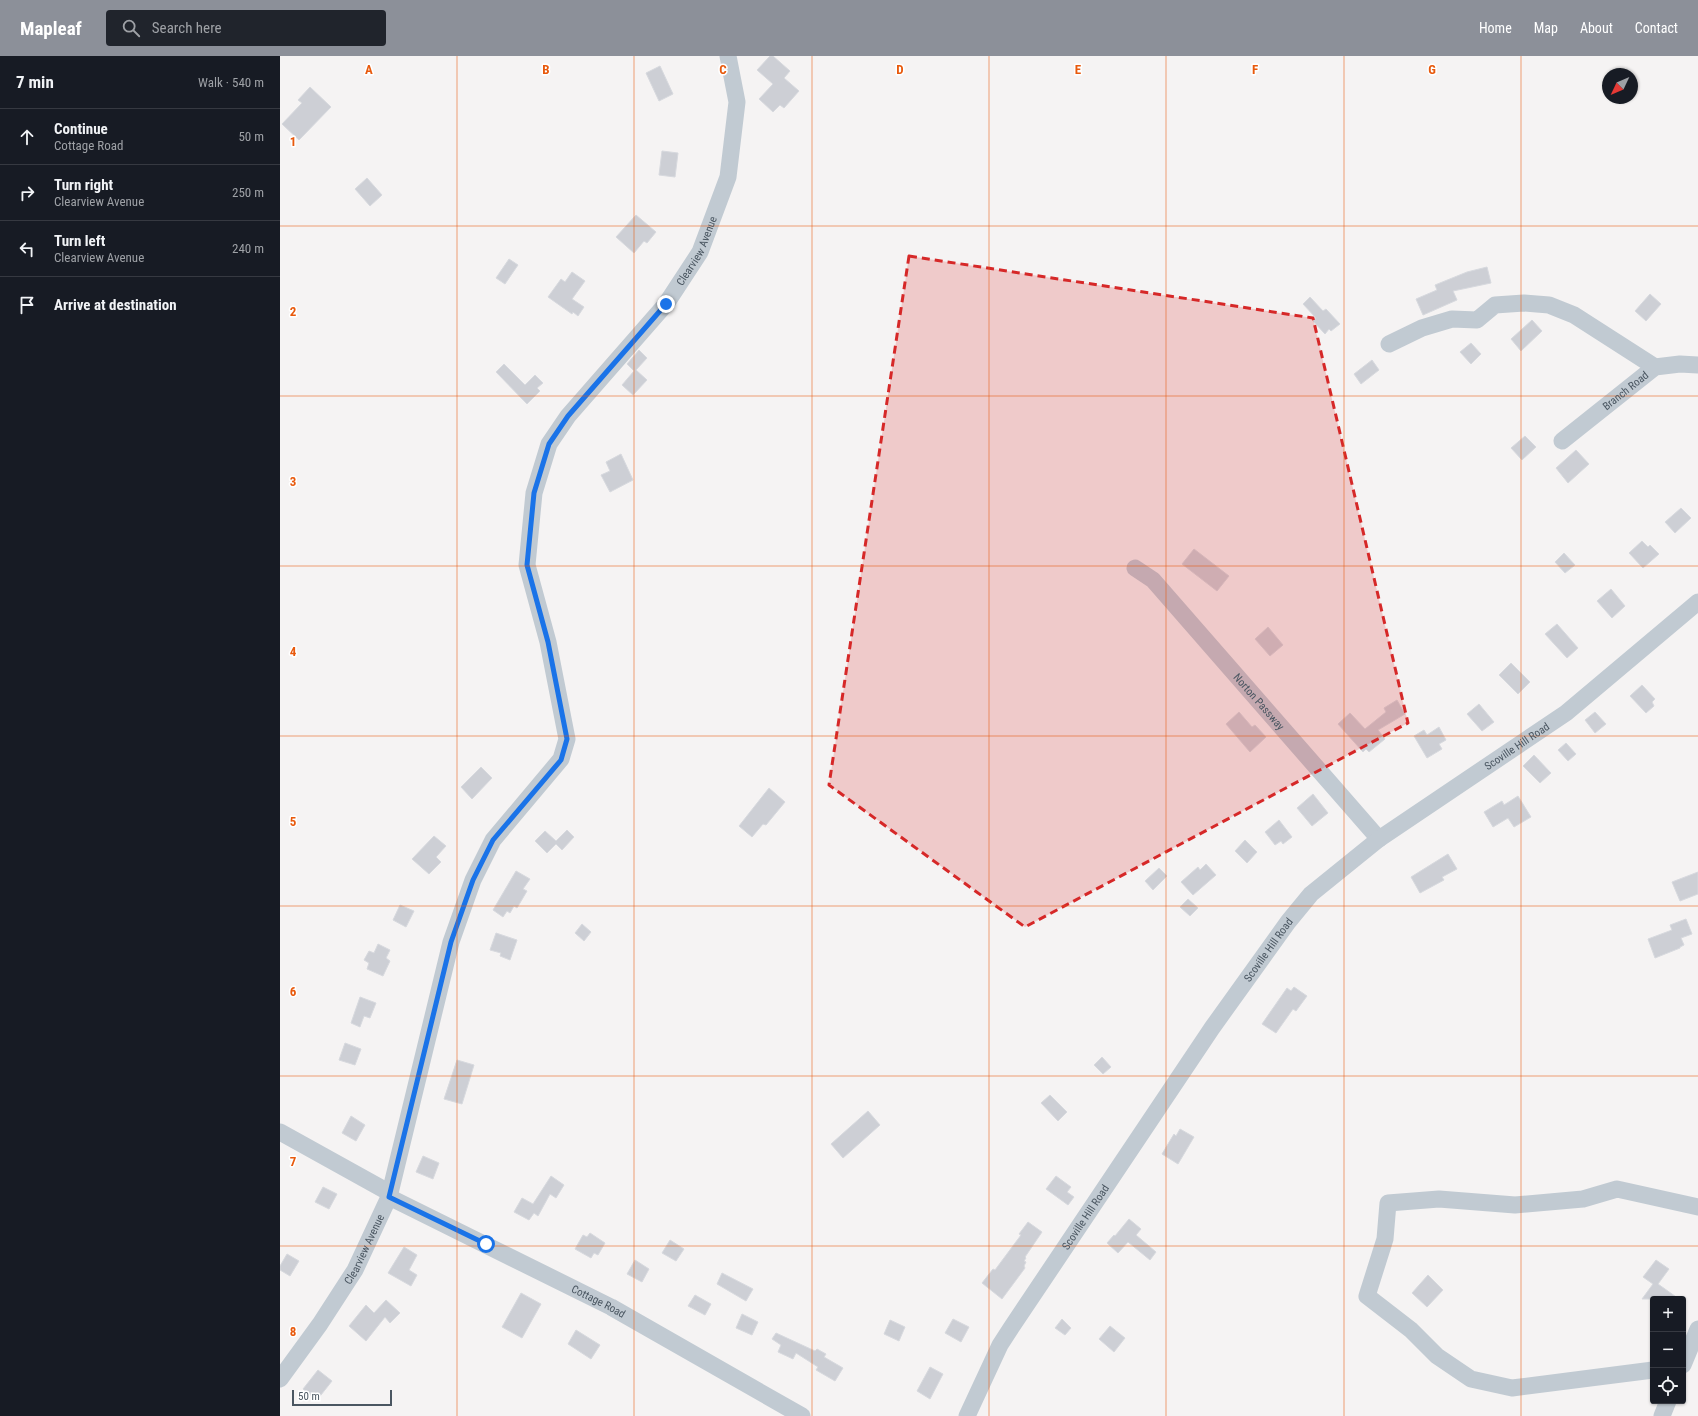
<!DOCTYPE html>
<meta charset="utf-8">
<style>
body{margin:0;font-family:"Roboto Condensed",sans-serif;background:#20242c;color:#f1f3f6}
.controls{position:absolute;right:12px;bottom:12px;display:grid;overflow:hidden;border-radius:4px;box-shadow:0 1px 3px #0004}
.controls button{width:36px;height:36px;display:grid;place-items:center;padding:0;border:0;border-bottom:1px solid #363941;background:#171b24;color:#f1f3f6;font:20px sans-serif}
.compass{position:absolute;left:1322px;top:12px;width:36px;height:36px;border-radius:50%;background:#171b24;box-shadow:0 1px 3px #0004;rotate:226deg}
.scale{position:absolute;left:12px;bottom:10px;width:100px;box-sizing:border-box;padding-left:4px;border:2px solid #4a5661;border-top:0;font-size:11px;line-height:14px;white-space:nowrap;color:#4a5661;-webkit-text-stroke:3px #fff;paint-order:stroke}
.stop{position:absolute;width:12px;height:12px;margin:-9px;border:3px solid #1a73e8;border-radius:50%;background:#fff}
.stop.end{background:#1a73e8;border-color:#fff;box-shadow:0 1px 4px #0008}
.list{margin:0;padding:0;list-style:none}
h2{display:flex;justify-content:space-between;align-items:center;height:52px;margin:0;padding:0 16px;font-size:17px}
h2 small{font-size:13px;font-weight:400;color:#9ea1a6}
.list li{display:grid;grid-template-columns:26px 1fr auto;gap:12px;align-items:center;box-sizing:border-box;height:56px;padding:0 16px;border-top:1px solid #363941}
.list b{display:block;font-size:15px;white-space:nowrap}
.list p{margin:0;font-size:13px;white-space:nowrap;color:#9ea1a6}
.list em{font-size:13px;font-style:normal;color:#9ea1a6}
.icon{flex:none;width:22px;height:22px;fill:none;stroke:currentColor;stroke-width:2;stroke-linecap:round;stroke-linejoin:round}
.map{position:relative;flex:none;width:1418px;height:1360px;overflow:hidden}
header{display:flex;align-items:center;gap:24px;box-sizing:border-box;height:56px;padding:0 20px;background:#8c9099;color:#fff}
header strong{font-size:19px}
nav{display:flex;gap:22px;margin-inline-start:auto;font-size:14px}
.search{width:280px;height:36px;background:#20242c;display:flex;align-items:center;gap:10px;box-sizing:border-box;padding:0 14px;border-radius:4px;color:#9ea1a6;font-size:15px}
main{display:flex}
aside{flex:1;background:#171b24}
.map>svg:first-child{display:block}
</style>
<header>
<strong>Mapleaf</strong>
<div class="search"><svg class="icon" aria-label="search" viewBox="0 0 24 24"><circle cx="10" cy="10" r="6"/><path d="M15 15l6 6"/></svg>Search here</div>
<nav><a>Home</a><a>Map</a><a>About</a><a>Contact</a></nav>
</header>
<main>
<aside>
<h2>7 min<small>Walk · 540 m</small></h2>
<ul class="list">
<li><svg class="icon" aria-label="ahead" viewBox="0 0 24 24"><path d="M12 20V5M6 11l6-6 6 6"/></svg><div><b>Continue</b><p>Cottage Road</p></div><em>50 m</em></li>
<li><svg class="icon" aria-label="right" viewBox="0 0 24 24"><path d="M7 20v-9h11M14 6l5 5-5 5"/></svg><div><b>Turn right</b><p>Clearview Avenue</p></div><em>250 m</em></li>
<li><svg class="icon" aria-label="left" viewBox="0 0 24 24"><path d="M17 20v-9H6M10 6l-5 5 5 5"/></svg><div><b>Turn left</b><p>Clearview Avenue</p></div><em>240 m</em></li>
<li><svg class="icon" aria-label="arrive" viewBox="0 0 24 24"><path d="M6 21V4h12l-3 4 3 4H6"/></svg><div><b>Arrive at destination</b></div></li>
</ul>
</aside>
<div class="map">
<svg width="1418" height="1360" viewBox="0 0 1418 1360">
<rect width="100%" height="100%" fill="#f5f3f3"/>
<g fill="#cdcfd5" stroke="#d7d9de">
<polygon points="490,0 493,0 510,15 504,22 519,35 504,52 500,49 493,56 479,43 493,28 477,14"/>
<polygon points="380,10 393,38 379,45 366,17"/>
<polygon points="30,31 51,51 19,84 2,68 22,47 18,44"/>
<polygon points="382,95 398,97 395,121 379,119"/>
<polygon points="87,122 102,139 90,150 75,133"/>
<polygon points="356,159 376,176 367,187 364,185 354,197 336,181"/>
<polygon points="229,203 238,209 225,228 216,222"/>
<polygon points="1207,211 1211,227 1173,235 1177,244 1143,259 1136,243 1157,234 1155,229 1187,216"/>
<polygon points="292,216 305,225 292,243 304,251 298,260 293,256 292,258 268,241 281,223 285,226"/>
<polygon points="1370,238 1381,248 1366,265 1355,255"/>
<polygon points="1030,241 1043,255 1046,253 1060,268 1051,275 1049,273 1045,278 1033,265 1036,262 1023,248"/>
<polygon points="1252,264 1262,275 1241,295 1231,283"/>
<polygon points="1191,287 1201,298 1191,308 1180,296"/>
<polygon points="359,294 367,302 356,314 367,324 353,339 342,329 354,315 347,308"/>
<polygon points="1092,304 1099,314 1081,328 1074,318"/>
<polygon points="224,308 245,329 255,319 263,327 257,332 260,335 247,348 216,316"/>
<polygon points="1245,380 1256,391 1242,404 1231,392"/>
<polygon points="1296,394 1309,408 1288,427 1276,412"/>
<polygon points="341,398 353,424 330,436 321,419 330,415 326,406"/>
<polygon points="1401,452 1411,462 1395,477 1385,466"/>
<polygon points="1362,485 1368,491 1370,489 1379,498 1363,512 1349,497"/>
<polygon points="914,493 949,520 937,535 902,508"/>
<polygon points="1284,497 1295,509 1285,517 1275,506"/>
<polygon points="1331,533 1345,550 1332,562 1317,545"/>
<polygon points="1277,568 1298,592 1287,602 1265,578"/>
<polygon points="988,571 1003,589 990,600 975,583"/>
<polygon points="1231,607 1250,626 1238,638 1219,619"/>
<polygon points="1362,629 1375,643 1372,646 1374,650 1366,657 1350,640"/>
<polygon points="1117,644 1125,658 1098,674 1105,683 1089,696 1086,693 1083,696 1058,668 1070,657 1085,673 1106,656 1104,652"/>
<polygon points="1199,648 1214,666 1202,675 1187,658"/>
<polygon points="959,656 972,671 975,669 986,681 970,696 946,668"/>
<polygon points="1315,656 1326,668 1315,677 1305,664"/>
<polygon points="1159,671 1166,684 1159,688 1162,693 1147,702 1134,680 1144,674 1147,679"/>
<polygon points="1286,687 1296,698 1288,705 1278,694"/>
<polygon points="1254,699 1271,717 1260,727 1243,710"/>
<polygon points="201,711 212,722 192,743 181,731"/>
<polygon points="489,732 505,746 486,769 483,768 472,781 459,770"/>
<polygon points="1033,738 1048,757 1032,770 1017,752"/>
<polygon points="1238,740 1251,761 1234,771 1228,762 1213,771 1204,756 1222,745 1224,749"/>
<polygon points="999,764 1012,781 1003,788 1001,785 995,789 985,776"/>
<polygon points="287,774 294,781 282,794 276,788 267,797 255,785 265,775 276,785"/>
<polygon points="154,780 166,790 156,801 161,806 149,818 132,803"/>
<polygon points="965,784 977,796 967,807 955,795"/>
<polygon points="1168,798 1177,813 1162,821 1164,824 1140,837 1131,821"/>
<polygon points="926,808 936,819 913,839 901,826 918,811 920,814"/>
<polygon points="879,812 887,820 873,834 865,825"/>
<polygon points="236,815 250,823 243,833 247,835 237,852 234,850 230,857 227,855 223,861 213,854"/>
<polygon points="1418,816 1418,838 1400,845 1392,826"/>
<polygon points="908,843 918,852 910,860 900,851"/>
<polygon points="120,849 134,855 126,871 113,864"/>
<polygon points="1406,863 1412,878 1401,882 1404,889 1400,891 1400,892 1375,902 1368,883 1392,874 1390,869"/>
<polygon points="302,868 311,876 304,885 295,877"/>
<polygon points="216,877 237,884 230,904 220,900 221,897 210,894"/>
<polygon points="98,888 110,894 106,902 110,905 103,920 87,913 89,907 84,904 89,895 94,897"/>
<polygon points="1014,931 1027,940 1016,955 1013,953 996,977 982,968 1007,932 1011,935"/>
<polygon points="80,941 96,947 90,962 84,960 80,971 71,967"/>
<polygon points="65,987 81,993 75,1009 59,1004"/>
<polygon points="822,1001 831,1011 823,1018 814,1009"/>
<polygon points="177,1004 194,1009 182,1048 164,1043"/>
<polygon points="770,1039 787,1056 778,1065 761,1047"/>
<polygon points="588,1055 600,1069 563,1102 551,1088"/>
<polygon points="71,1060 85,1069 76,1085 62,1077"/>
<polygon points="900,1073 914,1081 898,1108 882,1098 894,1078 896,1080"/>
<polygon points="143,1100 159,1107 153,1123 136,1116"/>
<polygon points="271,1120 284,1129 276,1142 270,1138 258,1160 254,1157 249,1164 234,1156 242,1142 253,1148"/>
<polygon points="776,1120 791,1131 787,1136 794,1141 788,1149 766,1133"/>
<polygon points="43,1131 57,1138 49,1153 35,1146"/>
<polygon points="849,1163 861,1173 856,1179 876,1196 870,1204 848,1186 838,1197 827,1187 834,1179 835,1180"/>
<polygon points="748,1166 762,1176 745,1201 746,1202 744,1205 746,1206 744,1210 745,1212 722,1243 702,1227 713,1213 715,1214 741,1179 739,1178"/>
<polygon points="310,1177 325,1187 318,1199 314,1197 311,1202 295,1193 303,1179 307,1181"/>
<polygon points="390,1184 404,1193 396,1205 382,1197"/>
<polygon points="124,1191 137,1199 129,1214 137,1219 131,1230 108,1217"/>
<polygon points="7,1198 19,1205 10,1220 0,1214 0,1210"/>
<polygon points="355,1204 369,1213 362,1226 347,1218"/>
<polygon points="1376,1204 1389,1213 1378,1228 1399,1243 1362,1243 1373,1228 1363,1221"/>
<polygon points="442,1217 473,1233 466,1245 437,1228"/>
<polygon points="1148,1219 1163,1234 1147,1251 1132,1237"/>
<polygon points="241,1237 261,1248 242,1282 222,1271"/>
<polygon points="415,1239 431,1248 425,1259 408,1250"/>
<polygon points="106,1244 120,1257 110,1267 105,1261 86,1285 69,1270 86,1249 94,1257"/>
<polygon points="462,1258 478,1266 472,1279 456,1272"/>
<polygon points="673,1263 689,1271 681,1286 665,1277"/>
<polygon points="782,1263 791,1272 785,1279 775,1272"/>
<polygon points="610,1264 625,1271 619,1285 604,1278"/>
<polygon points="830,1270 845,1282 834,1296 819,1283"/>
<polygon points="296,1274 320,1289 311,1303 288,1288"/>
<polygon points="496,1277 535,1295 537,1293 546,1298 544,1301 563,1312 555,1325 536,1314 538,1311 516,1297 513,1303 498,1296 501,1289 492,1283"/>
<polygon points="650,1311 663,1318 650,1343 637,1335"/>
<polygon points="38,1314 52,1325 37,1344 23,1333"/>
</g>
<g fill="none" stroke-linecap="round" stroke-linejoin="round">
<g stroke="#c1cad2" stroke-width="17">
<polyline points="1109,288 1142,272 1172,263 1197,264 1215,249 1244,247 1269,249 1294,259 1375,311"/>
<path id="s1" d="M1282,385L1375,311L1400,308L1418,309"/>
<path id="s2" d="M855,512L873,524L1099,783"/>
<polyline points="0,1076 110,1137"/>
<path id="s3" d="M109,1141L331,1251L522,1360"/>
<polyline points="1403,1309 1418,1273"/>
<polyline points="1373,1314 1232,1332 1191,1323 1157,1300 1131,1274 1087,1240 1105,1183 1108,1147 1159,1143 1235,1149 1303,1143 1337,1133 1418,1151"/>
<path id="s4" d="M0,1323L40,1268L75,1214L109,1141L171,886L193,824L213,784L281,703L287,683L268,586L247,509L254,437L269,388L288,360L386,248L420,196L448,121L457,46L448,0"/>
<path id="s5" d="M687,1360L720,1289L731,1272L932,972L1008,866L1031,838L1099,783L1286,657L1418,546"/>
<polyline points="1382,1360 1388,1345"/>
</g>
</g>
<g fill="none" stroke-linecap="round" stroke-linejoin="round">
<polyline stroke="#1a73e8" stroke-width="5" points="206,1188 109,1141 171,886 193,824 213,784 281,704 287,683 268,586 247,509 254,437 269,388 288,360 386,248"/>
</g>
<path fill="#d62828" fill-opacity="0.2" stroke="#d62828" stroke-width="3" stroke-dasharray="8 5" stroke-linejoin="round" d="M629,200L1033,262L1128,667L745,871L549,729Z"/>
<path fill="none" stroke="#e8590c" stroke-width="1" stroke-opacity="0.55" d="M177,0V1360M354,0V1360M532,0V1360M709,0V1360M886,0V1360M1064,0V1360M1241,0V1360M0,170H1418M0,340H1418M0,510H1418M0,680H1418M0,850H1418M0,1020H1418M0,1190H1418"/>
<g text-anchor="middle" stroke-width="3" stroke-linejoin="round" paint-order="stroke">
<g font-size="11" fill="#4a5661" stroke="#fff">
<text dy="4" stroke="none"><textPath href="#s4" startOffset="1259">Clearview Avenue</textPath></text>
<text dy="4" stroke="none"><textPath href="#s1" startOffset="81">Branch Road</textPath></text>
<text dy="4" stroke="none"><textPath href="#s2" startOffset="183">Norton Passway</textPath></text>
<text dy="4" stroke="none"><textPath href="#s5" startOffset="880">Scoville Hill Road</textPath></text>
<text dy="4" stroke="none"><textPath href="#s5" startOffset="556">Scoville Hill Road</textPath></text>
<text dy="4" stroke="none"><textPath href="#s5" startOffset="232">Scoville Hill Road</textPath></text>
<text dy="4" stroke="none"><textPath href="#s4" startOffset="155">Clearview Avenue</textPath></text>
<text dy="4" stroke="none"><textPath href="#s3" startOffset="234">Cottage Road</textPath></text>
</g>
</g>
<g font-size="13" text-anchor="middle" font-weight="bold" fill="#e8590c" stroke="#fff" stroke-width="3" stroke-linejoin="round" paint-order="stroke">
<text x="89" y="18">A</text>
<text x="266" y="18">B</text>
<text x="443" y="18">C</text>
<text x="620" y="18">D</text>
<text x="798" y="18">E</text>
<text x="975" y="18">F</text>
<text x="1152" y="18">G</text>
<text x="13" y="90">1</text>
<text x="13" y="260">2</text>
<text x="13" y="430">3</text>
<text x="13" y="600">4</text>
<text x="13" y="770">5</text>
<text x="13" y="940">6</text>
<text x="13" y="1110">7</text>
<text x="13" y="1280">8</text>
</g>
</svg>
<div class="controls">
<button>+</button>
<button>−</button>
<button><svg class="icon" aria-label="locate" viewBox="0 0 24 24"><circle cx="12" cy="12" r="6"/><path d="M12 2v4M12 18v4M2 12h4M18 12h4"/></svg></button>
</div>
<svg class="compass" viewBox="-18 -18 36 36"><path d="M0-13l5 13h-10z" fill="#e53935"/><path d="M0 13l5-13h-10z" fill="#9ea1a6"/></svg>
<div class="scale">50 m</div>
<div class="stop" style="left:206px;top:1188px"></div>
<div class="stop end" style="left:386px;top:248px"></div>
</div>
</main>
